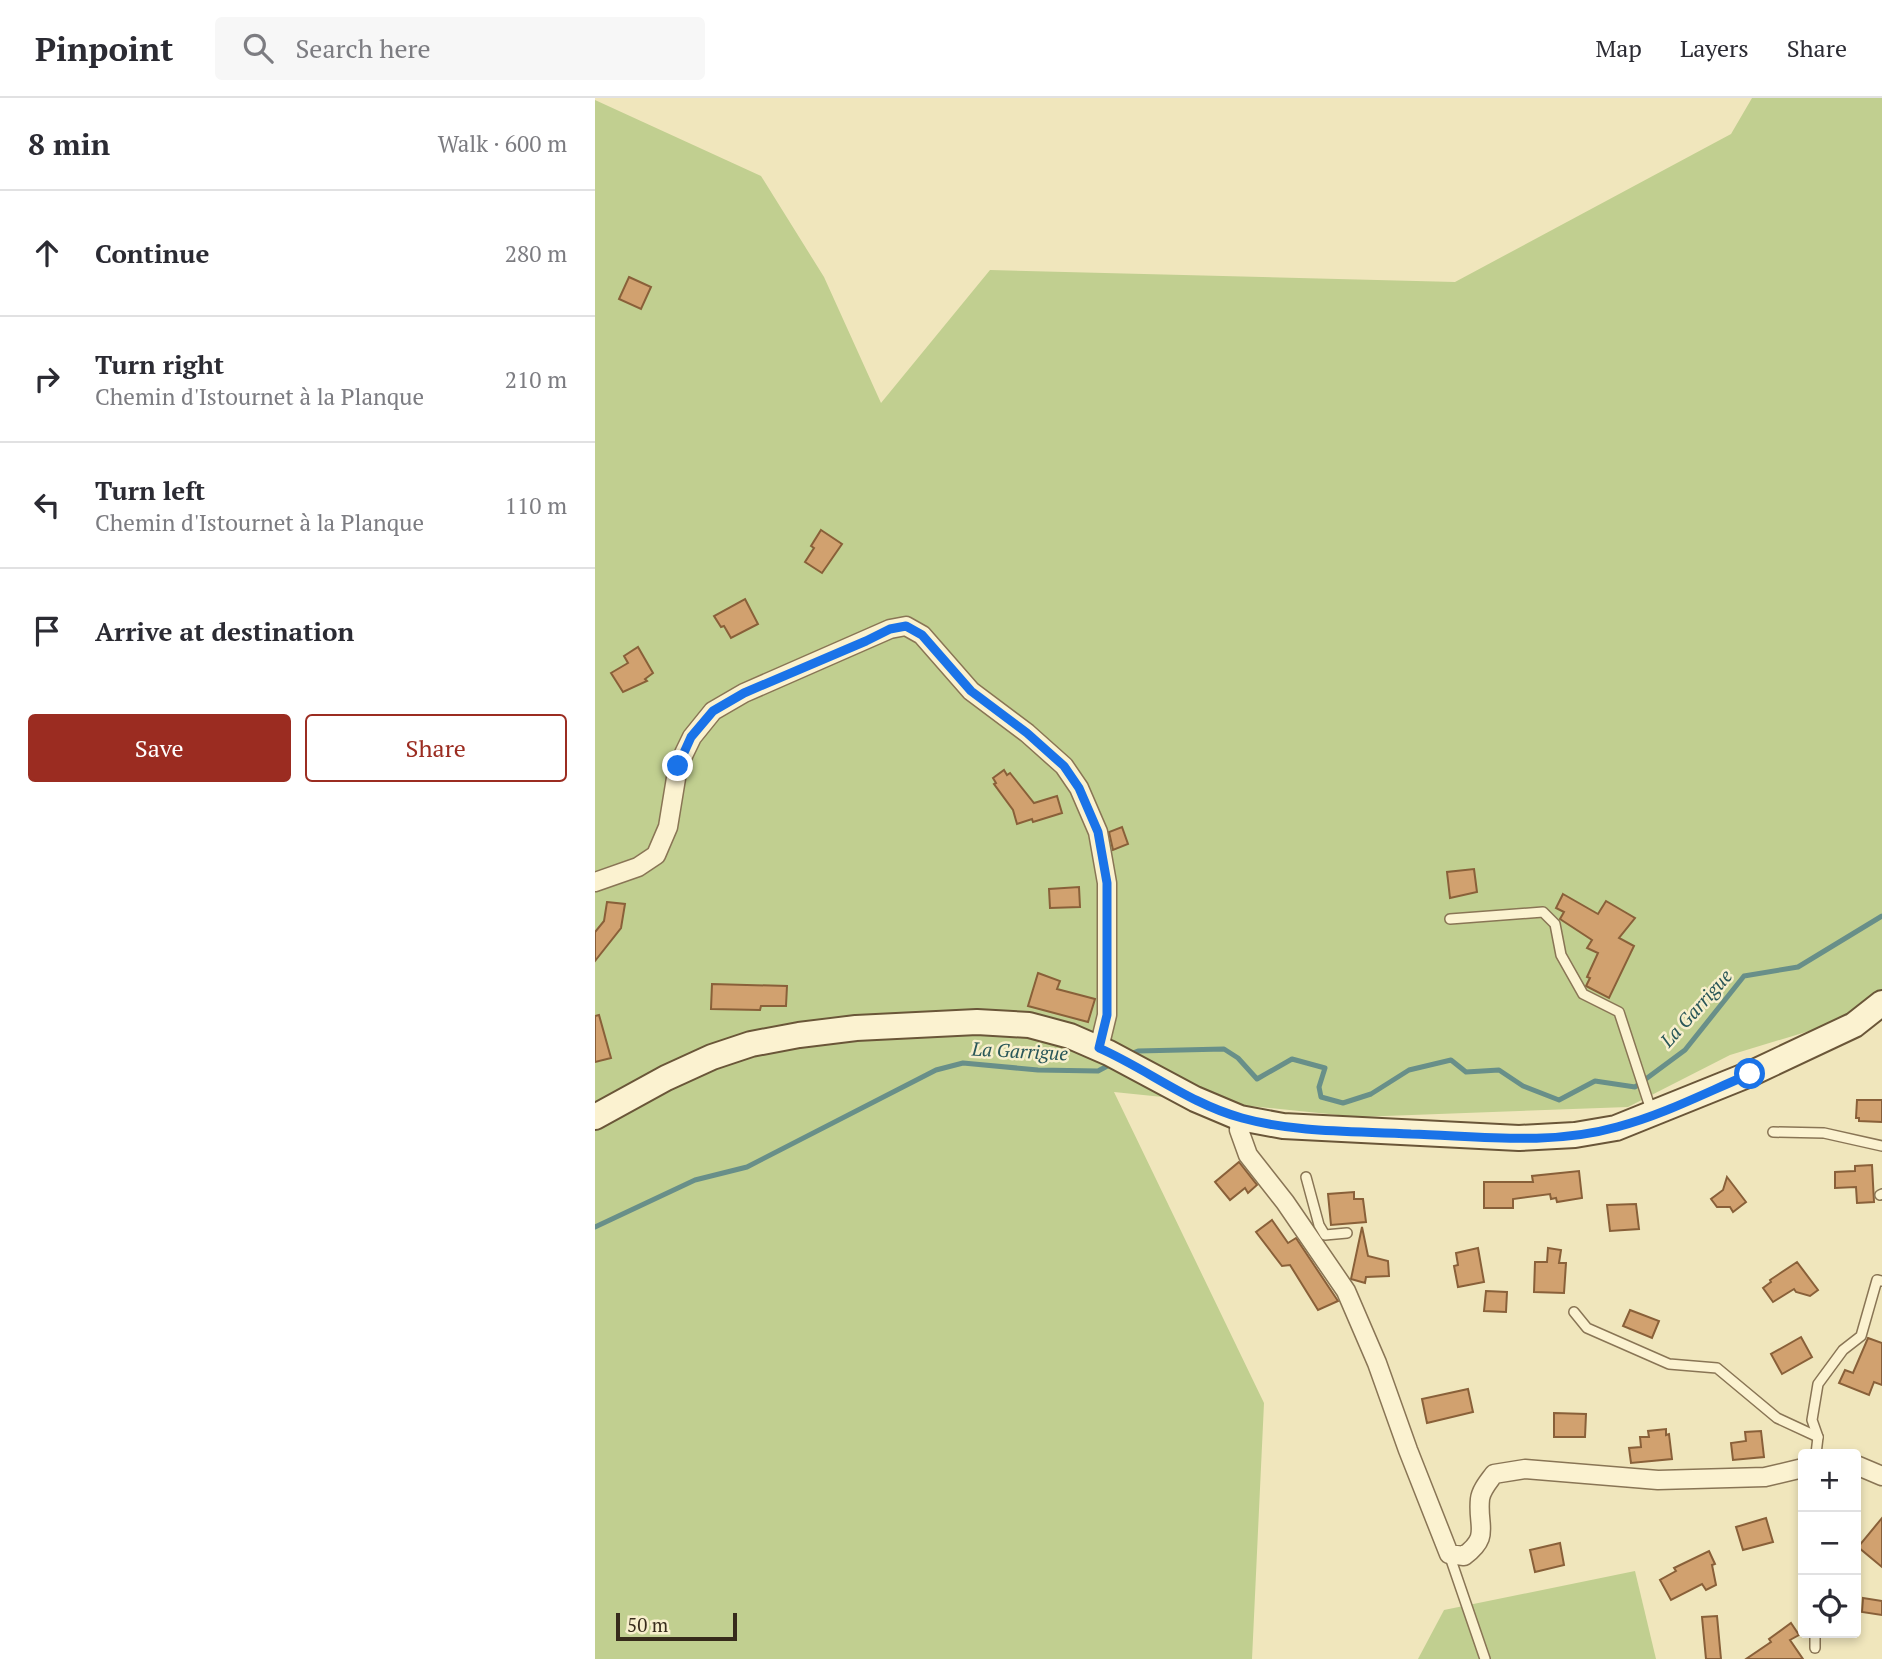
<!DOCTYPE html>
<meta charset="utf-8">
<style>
body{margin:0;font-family:"PT Serif",serif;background:#f7f7f7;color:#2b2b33}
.controls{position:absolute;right:21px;bottom:21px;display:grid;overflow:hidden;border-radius:7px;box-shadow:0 4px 10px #0003}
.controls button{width:63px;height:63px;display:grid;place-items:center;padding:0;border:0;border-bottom:2px solid #e1e1e2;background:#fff;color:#2b2b33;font:35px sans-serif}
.scale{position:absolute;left:21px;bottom:18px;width:121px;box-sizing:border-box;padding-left:7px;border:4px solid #372b1b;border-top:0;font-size:19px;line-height:24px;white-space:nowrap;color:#372b1b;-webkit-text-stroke:5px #f7efcc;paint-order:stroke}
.stop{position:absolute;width:21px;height:21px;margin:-16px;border:5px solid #1a73e8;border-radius:50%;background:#fff}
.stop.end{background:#1a73e8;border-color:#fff;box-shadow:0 2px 7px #0008}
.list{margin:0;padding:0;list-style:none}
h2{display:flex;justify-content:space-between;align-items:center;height:91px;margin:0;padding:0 28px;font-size:30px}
h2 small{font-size:23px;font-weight:400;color:#7c7c81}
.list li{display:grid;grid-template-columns:46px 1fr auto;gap:21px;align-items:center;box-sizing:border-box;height:126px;padding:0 28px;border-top:2px solid #e1e1e2}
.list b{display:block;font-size:26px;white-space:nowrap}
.list p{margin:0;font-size:23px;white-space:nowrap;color:#7c7c81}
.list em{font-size:23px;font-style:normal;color:#7c7c81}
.actions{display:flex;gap:14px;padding:21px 28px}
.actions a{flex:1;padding:16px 0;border:2px solid #9b2c21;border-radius:7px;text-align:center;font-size:24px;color:#9b2c21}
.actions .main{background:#9b2c21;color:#fff}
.icon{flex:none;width:38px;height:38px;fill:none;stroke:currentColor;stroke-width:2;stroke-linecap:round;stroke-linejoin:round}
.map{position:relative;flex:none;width:1287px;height:1561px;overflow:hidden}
header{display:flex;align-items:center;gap:42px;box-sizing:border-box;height:98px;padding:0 35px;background:#fff;border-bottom:2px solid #e1e1e2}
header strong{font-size:33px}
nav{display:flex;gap:38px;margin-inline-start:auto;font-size:24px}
.search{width:490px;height:63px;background:#f7f7f7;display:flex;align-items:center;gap:18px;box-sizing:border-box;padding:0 24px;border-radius:7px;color:#7c7c81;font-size:26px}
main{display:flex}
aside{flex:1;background:#fff}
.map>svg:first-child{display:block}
</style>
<header>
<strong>Pinpoint</strong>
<div class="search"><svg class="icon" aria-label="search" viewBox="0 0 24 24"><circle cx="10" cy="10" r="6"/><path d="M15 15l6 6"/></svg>Search here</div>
<nav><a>Map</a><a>Layers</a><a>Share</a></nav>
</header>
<main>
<aside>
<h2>8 min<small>Walk · 600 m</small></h2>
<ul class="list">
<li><svg class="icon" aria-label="ahead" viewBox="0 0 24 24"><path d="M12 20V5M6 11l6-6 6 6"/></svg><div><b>Continue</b></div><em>280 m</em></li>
<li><svg class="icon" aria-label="right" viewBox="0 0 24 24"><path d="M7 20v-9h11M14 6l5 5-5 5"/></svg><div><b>Turn right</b><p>Chemin d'Istournet à la Planque</p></div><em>210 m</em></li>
<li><svg class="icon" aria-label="left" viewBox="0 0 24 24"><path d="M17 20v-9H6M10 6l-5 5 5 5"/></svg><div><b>Turn left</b><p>Chemin d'Istournet à la Planque</p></div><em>110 m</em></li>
<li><svg class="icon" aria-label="arrive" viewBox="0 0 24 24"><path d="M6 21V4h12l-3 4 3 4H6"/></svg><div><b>Arrive at destination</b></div></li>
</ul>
<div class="actions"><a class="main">Save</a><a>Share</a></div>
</aside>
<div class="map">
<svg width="1287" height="1561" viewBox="0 0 1287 1561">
<rect width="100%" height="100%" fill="#f0e6bc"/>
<g fill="#c1cf90">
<polygon points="1157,0 1287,0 1287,911 1135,957 1033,1009 763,1019 519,994 669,1305 657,1561 0,1561 0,2 166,78 229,179 286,305 395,172 860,184 1136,36"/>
<polygon points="1040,1473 1061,1561 823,1561 849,1512"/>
</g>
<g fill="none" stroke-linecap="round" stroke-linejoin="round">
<g stroke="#688f89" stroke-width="5">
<polyline points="533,957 543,953 629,951 643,960 662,981 697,961 730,970 724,989 726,999 748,1005 776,996 814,972 856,962 871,974 904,972 928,988 964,1002 1000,983 1040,989 1090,952 1149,878 1203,869 1287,818"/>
<polyline points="0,1129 100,1082 152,1069 341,972 368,965 443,972 503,973 518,965"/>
</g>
</g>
<g fill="#d1a16f" stroke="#896039" stroke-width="2">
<polygon points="34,179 56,189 46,211 24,201"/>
<polygon points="226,432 247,446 227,475 210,464 219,450 216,448"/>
<polygon points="150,501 163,526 136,540 129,528 126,529 119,518"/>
<polygon points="43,549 58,575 50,581 52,583 28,594 16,575 33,565 29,558"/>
<polygon points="409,672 412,677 415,675 439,705 462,698 467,715 438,724 437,721 422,726 418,712 399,686 401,685 398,680"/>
<polygon points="527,729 533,746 518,752 514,734"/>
<polygon points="879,771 882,794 855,800 852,774"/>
<polygon points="484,789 485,809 455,810 454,791"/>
<polygon points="968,796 1003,816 1011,803 1040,820 1024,840 1039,848 1014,900 991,888 995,880 992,879 1003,855 992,850 997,842 965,821 969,814 961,810"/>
<polygon points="12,804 30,806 26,830 0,863 0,834 9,823"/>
<polygon points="443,875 465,883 462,891 500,901 493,924 433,908"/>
<polygon points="117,886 192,888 191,908 166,908 165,912 116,911"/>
<polygon points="4,917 16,960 0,964 0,918"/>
<polygon points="1262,1002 1287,1002 1287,1024 1264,1023 1264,1020 1261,1020"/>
<polygon points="644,1064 662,1087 653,1095 650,1090 635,1102 620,1084"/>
<polygon points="1277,1067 1279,1104 1262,1105 1261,1089 1240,1090 1240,1074 1260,1073 1260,1068"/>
<polygon points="984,1073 987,1100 962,1104 961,1100 956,1101 955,1096 918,1101 918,1110 889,1110 889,1084 938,1084 937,1078"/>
<polygon points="1132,1079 1151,1104 1138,1114 1135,1109 1122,1109 1116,1101 1128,1092"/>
<polygon points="759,1094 759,1101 768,1101 771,1124 736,1127 733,1096"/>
<polygon points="1041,1106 1044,1131 1015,1133 1012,1107"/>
<polygon points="677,1122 693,1145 701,1140 743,1203 723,1212 695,1167 687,1168 661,1134"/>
<polygon points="767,1129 773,1158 793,1163 794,1178 771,1179 770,1185 756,1181"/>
<polygon points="883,1150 889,1184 863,1189 859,1168 863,1167 861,1155"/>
<polygon points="953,1150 966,1152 964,1165 971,1165 969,1195 939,1194 940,1164 952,1164"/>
<polygon points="1202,1164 1223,1192 1215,1198 1201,1194 1199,1191 1178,1204 1168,1190 1176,1184 1175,1182"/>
<polygon points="891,1193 912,1194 911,1214 889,1213"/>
<polygon points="1035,1212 1064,1223 1057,1240 1028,1228"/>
<polygon points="1206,1239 1217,1259 1187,1276 1176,1256"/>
<polygon points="1273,1240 1287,1245 1287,1287 1279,1284 1274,1297 1244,1285 1250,1272 1258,1275"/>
<polygon points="873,1291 878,1314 832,1325 827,1301"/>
<polygon points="959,1315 991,1316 990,1339 959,1339"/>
<polygon points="1071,1331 1071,1337 1074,1336 1077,1361 1036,1365 1034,1350 1046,1349 1045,1339 1054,1339 1053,1333"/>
<polygon points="1166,1333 1169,1359 1138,1362 1136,1345 1151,1343 1150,1334"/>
<polygon points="1171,1420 1178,1444 1148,1452 1141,1429"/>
<polygon points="1287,1420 1287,1469 1263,1449"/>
<polygon points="965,1445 969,1467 940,1474 935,1452"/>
<polygon points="1114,1453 1120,1466 1117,1467 1121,1487 1111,1492 1107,1486 1076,1502 1065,1482 1081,1473 1079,1470"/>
<polygon points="1268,1500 1287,1503 1287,1517 1267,1514"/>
<polygon points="1122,1518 1126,1561 1111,1561 1107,1519"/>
<polygon points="1196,1525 1204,1537 1195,1542 1208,1561 1151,1561 1176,1544 1174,1541"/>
</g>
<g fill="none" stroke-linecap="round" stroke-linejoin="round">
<g stroke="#897555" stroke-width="12">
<g id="lane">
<polyline points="855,821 948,814 960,826 966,857 988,896 1024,914 1057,1015"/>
<polyline points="1178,1034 1229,1035 1287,1048"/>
<polyline points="711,1079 724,1127 730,1137 752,1135"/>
<polyline points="1285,1097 1287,1096"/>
<polyline points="979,1214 992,1230 1074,1266 1122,1270 1182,1320 1223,1339"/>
<polyline points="1221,1356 1223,1339 1217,1322 1223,1286 1248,1252 1266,1238 1282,1182 1287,1183"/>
<polyline points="854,1456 890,1561"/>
<polyline points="1220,1535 1220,1550"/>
</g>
</g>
<g stroke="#897555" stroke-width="21">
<g id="street">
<polyline points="0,784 43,769 61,757 73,729 83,668 97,639 118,613 149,595 295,531 311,528 327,537 376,593 432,635 469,668 484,690 503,734 512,785 512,917 504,950"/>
<path d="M645,1020L644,1032L653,1057L690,1104L751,1193L782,1265L813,1352L854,1456L869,1458C896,1438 882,1429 885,1401C886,1392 894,1383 899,1376L930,1371L1063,1382L1170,1379L1208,1370"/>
<polyline points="1261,1367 1287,1378"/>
</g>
</g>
<g stroke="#6a5638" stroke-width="28">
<polyline id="secondary" points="0,1019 71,980 117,959 156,946 204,937 261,930 382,924 434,927 475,938 514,955 600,1001 645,1020 688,1028 924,1040 980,1037 1021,1030 1155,976 1259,927 1287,905"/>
</g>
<use href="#lane" stroke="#fbf2d0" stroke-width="9"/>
<use href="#street" stroke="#fbf2d0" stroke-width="18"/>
<use href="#secondary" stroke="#fbf2d0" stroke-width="24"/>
</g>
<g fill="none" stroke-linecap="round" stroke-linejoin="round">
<path stroke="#1a73e8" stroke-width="9" d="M83,668L96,639L118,613L149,595L271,543L295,531L311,528L327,537L376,593L432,635L469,668L484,690L503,734L512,785V917L504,950C552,971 595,1006 647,1020C701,1035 760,1033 816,1036C883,1038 956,1048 1022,1029C1068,1017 1112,994 1155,976"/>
</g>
<g text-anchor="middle" stroke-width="5" stroke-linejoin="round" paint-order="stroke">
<g font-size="19" font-style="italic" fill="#295658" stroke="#f7efcc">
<text transform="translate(1101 910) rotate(-48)" y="7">La Garrigue</text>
<text transform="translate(425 953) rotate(3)" y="7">La Garrigue</text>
</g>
</g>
</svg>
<div class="controls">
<button>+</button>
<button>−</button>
<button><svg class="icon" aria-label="locate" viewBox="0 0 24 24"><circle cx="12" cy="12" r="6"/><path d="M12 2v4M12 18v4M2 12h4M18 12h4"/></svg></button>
</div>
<div class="scale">50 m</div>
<div class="stop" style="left:1155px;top:976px"></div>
<div class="stop end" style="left:83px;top:668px"></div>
</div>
</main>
